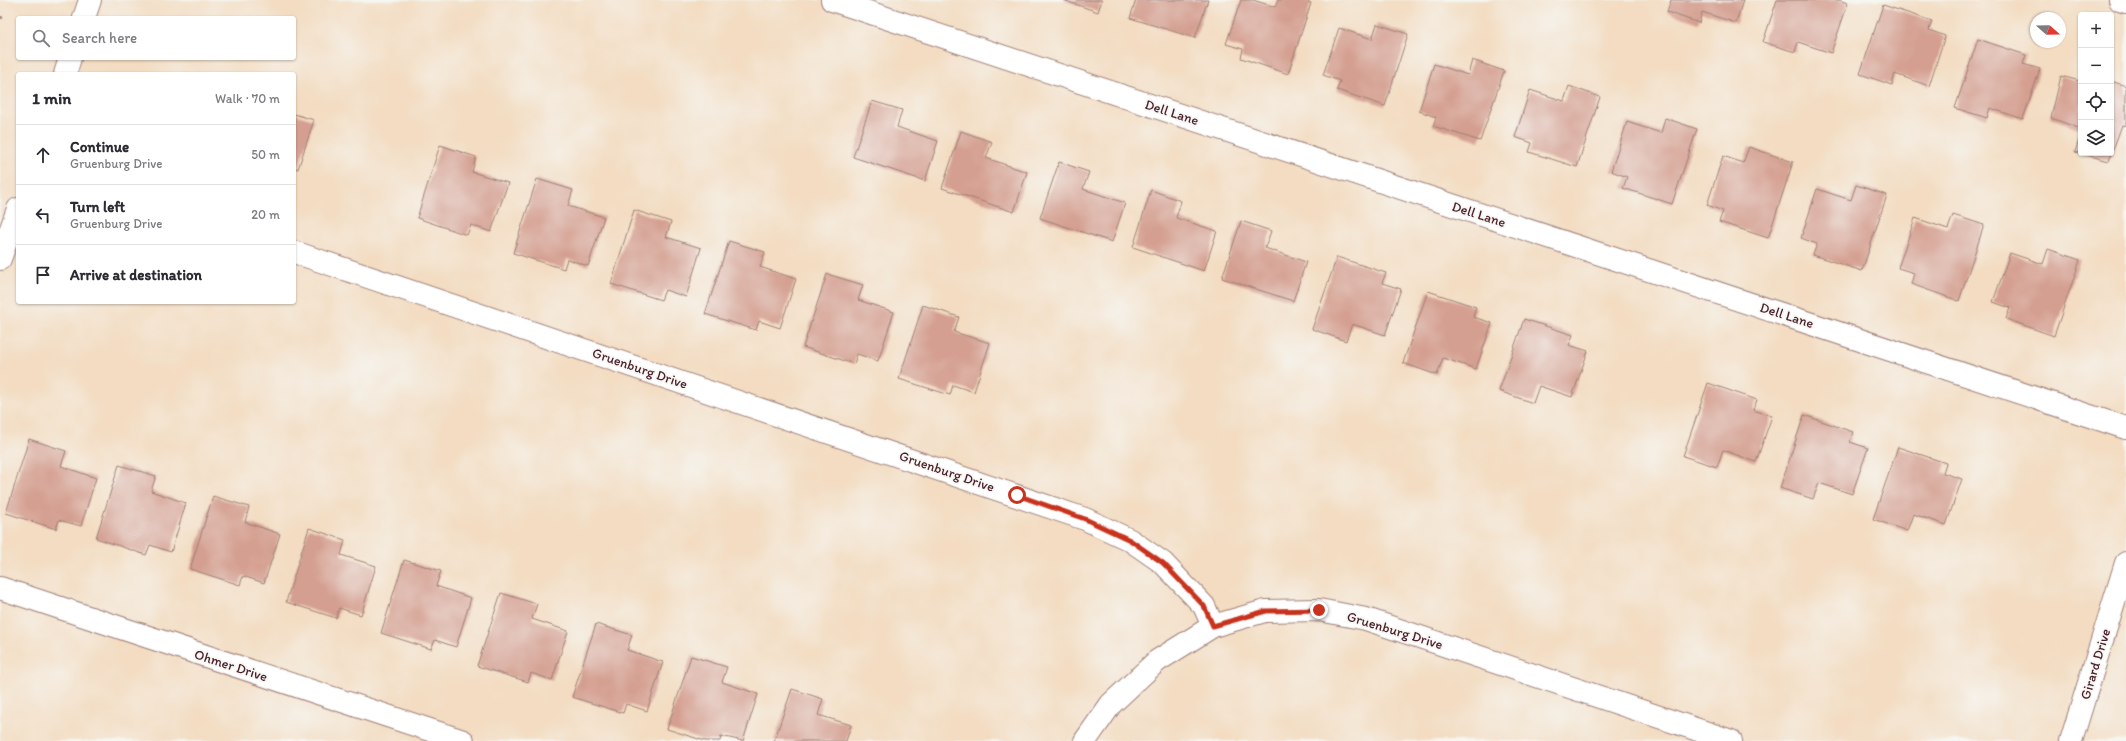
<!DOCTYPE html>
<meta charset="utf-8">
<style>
body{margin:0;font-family:Itim,sans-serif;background:#f7f7f7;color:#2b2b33}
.controls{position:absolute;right:12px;top:12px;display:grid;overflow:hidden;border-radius:4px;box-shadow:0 1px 3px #0004}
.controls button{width:36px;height:36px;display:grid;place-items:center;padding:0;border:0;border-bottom:1px solid #e1e1e2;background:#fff;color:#2b2b33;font:20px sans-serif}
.compass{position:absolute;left:2030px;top:12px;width:36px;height:36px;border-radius:50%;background:#fff;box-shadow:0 1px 3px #0004;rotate:110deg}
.stop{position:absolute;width:12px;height:12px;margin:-9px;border:3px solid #c8321e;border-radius:50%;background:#fff}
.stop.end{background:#c8321e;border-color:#fff;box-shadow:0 1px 4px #0008}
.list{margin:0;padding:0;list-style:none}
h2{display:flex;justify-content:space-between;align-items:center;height:52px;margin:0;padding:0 16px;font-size:17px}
h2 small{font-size:13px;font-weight:400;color:#7c7c81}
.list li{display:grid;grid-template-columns:26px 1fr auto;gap:12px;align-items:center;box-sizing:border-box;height:60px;padding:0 16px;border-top:1px solid #e1e1e2}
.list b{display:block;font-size:15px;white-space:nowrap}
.list p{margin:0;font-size:13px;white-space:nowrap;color:#7c7c81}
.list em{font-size:13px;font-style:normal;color:#7c7c81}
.icon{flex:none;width:22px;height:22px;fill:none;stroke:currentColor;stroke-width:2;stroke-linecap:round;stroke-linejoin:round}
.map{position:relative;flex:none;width:2126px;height:741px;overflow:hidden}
.search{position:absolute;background:#fff;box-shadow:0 1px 3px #0004;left:16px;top:16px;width:280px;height:44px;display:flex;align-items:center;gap:10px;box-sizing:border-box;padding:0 14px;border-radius:4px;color:#7c7c81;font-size:15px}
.panel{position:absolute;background:#fff;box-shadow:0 1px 3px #0004;left:16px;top:72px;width:280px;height:232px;border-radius:4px}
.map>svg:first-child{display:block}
</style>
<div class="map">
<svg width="2126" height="741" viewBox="0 0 2126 741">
<rect width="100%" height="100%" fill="#f6f6f2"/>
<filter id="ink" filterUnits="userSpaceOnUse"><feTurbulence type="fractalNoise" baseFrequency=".025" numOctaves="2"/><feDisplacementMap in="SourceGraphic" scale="8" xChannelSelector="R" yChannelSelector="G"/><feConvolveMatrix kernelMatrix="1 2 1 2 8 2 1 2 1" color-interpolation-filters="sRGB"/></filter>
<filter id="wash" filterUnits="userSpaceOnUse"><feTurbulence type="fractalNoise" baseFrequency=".012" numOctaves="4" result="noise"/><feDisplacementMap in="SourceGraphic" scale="16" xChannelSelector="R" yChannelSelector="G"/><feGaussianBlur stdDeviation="0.9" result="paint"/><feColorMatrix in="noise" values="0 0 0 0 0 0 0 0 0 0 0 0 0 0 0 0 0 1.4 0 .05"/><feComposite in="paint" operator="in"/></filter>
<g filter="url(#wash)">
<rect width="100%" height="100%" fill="#f3dcc1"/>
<g id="blocks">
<g fill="#d49f90">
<polygon points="1063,0 1102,0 1098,12"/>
<polygon points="1136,0 1208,0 1195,38 1130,18"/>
<polygon points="1241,0 1253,0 1275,7 1278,0 1303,0 1311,3 1288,74 1241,58 1243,49 1226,44"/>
<polygon points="1671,0 1743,0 1736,23 1702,12 1699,23 1667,12"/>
<polygon points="1777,0 1838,0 1848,3 1831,53 1798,42 1795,52 1763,42"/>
<polygon points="1883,5 1932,21 1929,30 1945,36 1929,86 1895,74 1892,85 1860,74"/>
<polygon points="1377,24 1408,34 1385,106 1337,90 1340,81 1323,75 1339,28 1372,39"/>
<polygon points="1978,39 2026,55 2023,64 2040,69 2023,119 1990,108 1987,118 1955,108"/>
<polygon points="1472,60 1504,71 1480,141 1433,126 1436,117 1419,111 1434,64 1468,75"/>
<polygon points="2061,76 2080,81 2081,78 2081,129 2051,118"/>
<polygon points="2111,81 2126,86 2126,126 2122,125 2109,161 2075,152 2081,133 2081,153 2111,153"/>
<polygon points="1569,86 1600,97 1577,167 1529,152 1532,143 1515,137 1530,90 1564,101"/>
<polygon points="872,101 902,110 897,127 938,141 925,181 853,157"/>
<polygon points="294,114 314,120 298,169 294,168"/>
<polygon points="1665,118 1697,129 1672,204 1623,188 1627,177 1611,171 1627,122 1661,133"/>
<polygon points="961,131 992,142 986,158 1027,172 1014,212 942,188"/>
<polygon points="440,145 476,157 472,172 508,183 491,232 471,225 467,235 417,218"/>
<polygon points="1749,147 1793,162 1768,238 1719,222 1723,211 1707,205 1723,156 1743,163"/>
<polygon points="1059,162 1089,172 1083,189 1125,203 1112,242 1040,218"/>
<polygon points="537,179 573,190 568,206 604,217 588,266 567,259 564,269 513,253"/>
<polygon points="1856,185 1887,195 1862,271 1813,255 1817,244 1801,238 1817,189 1851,200"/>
<polygon points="1151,190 1181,201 1176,218 1217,231 1204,271 1133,247"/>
<polygon points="634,210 671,222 666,237 701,248 686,297 665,290 661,300 611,284"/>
<polygon points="1953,215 1984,225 1959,301 1911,284 1914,273 1898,268 1915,218 1948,229"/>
<polygon points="1241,221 1271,231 1265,248 1306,262 1293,301 1222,278"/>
<polygon points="729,241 765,252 760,267 796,279 780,328 759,321 756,330 705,314"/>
<polygon points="2048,249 2080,260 2054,336 2006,319 2010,308 1993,302 2010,253 2043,264"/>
<polygon points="1337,257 1386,273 1382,283 1401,289 1385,335 1352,324 1346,341 1312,329"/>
<polygon points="827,274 863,285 858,300 894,312 878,361 857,354 854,364 803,347"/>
<polygon points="1428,291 1476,307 1473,317 1492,323 1476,369 1443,358 1437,375 1403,363"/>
<polygon points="923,305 959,317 954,332 990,343 974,392 953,385 950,395 899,379"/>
<polygon points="1524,319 1573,335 1569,345 1588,351 1572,397 1539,386 1533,403 1499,391"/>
<polygon points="1708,383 1757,400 1753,410 1772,416 1756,462 1723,450 1717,467 1683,456"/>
<polygon points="1804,415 1853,432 1850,442 1868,448 1852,494 1819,483 1813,499 1780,488"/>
<polygon points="29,439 66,451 61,466 96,478 81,526 59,520 56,529 6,513"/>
<polygon points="1898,447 1946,463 1943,473 1962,479 1946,525 1913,514 1907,531 1873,519"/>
<polygon points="119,465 156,476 151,491 186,503 171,552 150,545 146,555 96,538"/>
<polygon points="213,496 249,507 245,522 280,534 264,583 243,576 240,585 190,569"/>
<polygon points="309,528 345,540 341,555 376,566 361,615 339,608 336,618 286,602"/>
<polygon points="404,560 441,571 436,586 471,598 456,647 435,640 431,649 381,633"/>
<polygon points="501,593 537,604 532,619 568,631 552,680 531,673 528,682 477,666"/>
<polygon points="596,624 632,635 627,650 663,662 647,711 626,704 623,713 572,697"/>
<polygon points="691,656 727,667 722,682 758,694 743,741 721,736 720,741 705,741 667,729"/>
<polygon points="792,689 823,699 818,715 851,725 846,741 774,741"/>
</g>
</g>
</g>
<g filter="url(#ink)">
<use href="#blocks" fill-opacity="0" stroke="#9e7e76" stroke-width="1"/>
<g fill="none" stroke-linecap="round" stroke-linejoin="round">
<g stroke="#9e7e76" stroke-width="24">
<g id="minor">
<polyline points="832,0 2126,428"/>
<polyline points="2120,0 2126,2"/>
<polyline points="84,18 90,0"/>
<polyline points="65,74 70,58"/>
<polyline points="294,252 1085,519 1130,540 1163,563 1204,606 1213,626"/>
<polyline points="0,259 18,209"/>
<polyline points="0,588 463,741"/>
<polyline points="1085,741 1111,704 1157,661 1213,626 1265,611 1319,610 1366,619 1731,741"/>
<polyline points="2071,741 2126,563"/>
</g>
</g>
<polyline stroke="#9e7e76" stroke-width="2.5" stroke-dasharray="3 3" stroke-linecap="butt" points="0,17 3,18"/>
<use href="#minor" stroke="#fff" stroke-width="22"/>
</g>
</g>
<g fill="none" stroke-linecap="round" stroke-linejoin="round" filter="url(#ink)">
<polyline stroke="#c8321e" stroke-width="5" points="1017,495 1085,519 1130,540 1163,563 1204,606 1213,626 1266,611 1319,610"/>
</g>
<g text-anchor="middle" stroke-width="3.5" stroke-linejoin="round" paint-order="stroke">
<g font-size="14" fill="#4a1f2b" stroke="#f6f6f2">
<text transform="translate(1172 112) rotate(18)" y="5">Dell Lane</text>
<text transform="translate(1479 214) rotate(18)" y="5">Dell Lane</text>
<text transform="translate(1787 315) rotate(18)" y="5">Dell Lane</text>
<text transform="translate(640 368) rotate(19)" y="5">Gruenburg Drive</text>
<text transform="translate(947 471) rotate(19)" y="5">Gruenburg Drive</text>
<text transform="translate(1395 630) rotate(17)" y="5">Gruenburg Drive</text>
<text transform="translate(2095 664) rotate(-73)" y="5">Girard Drive</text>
<text transform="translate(231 665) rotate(18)" y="5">Ohmer Drive</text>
</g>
</g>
</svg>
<div class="controls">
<button>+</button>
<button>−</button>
<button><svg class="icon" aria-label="locate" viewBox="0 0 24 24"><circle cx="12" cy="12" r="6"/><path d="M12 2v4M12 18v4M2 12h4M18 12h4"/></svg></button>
<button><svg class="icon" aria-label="layers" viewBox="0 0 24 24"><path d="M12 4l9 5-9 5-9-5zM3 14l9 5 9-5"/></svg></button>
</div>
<svg class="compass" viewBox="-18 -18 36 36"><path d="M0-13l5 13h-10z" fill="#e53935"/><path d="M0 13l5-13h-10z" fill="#7c7c81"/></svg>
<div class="stop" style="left:1017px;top:495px"></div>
<div class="stop end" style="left:1319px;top:610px"></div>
<div class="search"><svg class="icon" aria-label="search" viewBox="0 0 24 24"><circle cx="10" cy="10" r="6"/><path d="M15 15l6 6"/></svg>Search here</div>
<section class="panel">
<h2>1 min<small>Walk · 70 m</small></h2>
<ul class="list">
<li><svg class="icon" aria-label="ahead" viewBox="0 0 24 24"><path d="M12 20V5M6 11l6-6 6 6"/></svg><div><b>Continue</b><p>Gruenburg Drive</p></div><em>50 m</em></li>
<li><svg class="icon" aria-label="left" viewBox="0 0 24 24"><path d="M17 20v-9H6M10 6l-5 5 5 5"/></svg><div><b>Turn left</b><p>Gruenburg Drive</p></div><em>20 m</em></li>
<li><svg class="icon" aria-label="arrive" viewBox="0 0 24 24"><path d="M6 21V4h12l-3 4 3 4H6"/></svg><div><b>Arrive at destination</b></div></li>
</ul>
</section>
</div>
